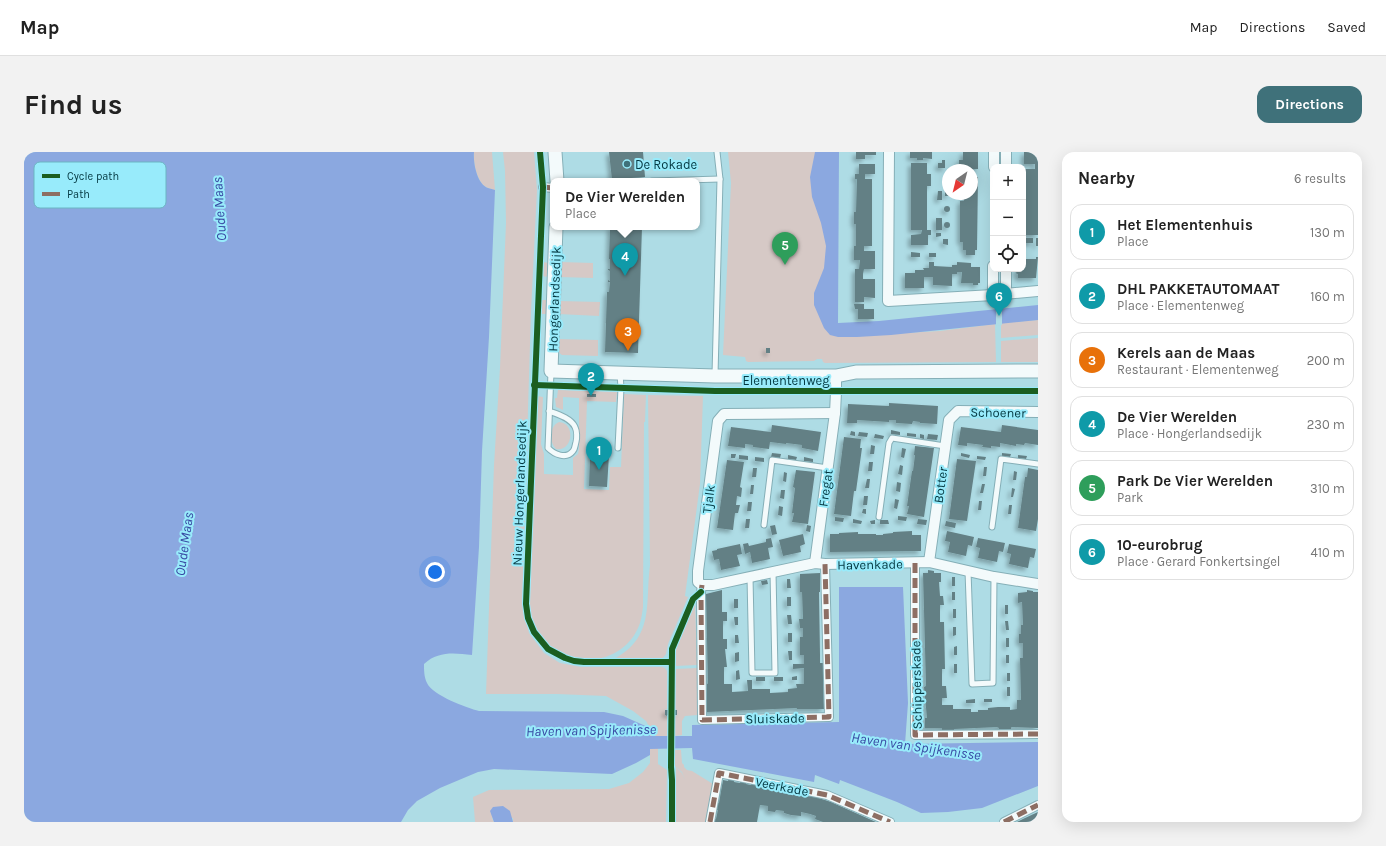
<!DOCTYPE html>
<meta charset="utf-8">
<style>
body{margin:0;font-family:Karla,sans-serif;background:#f2f2f2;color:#222}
.controls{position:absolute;right:12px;top:12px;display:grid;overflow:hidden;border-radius:8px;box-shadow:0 4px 16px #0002}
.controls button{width:36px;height:36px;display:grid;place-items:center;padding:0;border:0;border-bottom:1px solid #e0e0e0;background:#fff;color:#222;font:20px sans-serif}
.compass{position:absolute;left:918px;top:12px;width:36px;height:36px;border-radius:50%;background:#fff;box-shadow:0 4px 16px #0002;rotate:215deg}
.you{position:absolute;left:411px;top:420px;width:14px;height:14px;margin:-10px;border:3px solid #fff;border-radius:50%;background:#1a73e8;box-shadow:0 0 0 6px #1a73e833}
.badge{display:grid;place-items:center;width:26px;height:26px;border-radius:50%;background:#3f717a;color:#fff;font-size:13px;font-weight:700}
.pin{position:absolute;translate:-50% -33px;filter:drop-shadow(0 1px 2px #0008)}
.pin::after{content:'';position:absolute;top:21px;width:14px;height:12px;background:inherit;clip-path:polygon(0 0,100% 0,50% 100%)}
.popup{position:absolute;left:526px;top:26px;width:150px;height:52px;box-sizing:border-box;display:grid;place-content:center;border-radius:8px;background:#fff;filter:drop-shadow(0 1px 3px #0005);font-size:13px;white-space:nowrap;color:#767676}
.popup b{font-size:15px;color:#222}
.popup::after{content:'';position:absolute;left:50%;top:100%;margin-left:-8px;border:8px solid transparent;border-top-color:#fff}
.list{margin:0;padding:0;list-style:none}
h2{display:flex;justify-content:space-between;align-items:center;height:52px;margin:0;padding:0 16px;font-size:17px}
h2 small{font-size:13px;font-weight:400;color:#767676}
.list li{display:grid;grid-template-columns:26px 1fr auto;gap:12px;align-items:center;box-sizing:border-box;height:56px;margin:0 8px 8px;padding:0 8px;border:1px solid #e0e0e0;border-radius:12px}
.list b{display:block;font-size:15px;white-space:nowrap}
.list p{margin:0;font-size:13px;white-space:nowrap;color:#767676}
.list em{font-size:13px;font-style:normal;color:#767676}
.icon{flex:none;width:22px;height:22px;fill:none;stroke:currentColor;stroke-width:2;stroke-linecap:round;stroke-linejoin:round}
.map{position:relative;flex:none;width:1014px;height:670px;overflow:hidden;border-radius:12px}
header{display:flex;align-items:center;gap:24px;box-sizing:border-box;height:56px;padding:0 20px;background:#fff;border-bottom:1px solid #e0e0e0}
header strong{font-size:19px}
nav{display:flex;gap:22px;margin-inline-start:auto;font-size:14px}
.intro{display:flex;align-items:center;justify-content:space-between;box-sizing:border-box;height:96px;padding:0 24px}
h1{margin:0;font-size:28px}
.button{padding:10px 18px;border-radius:12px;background:#3f717a;color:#fff;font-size:14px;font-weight:700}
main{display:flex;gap:24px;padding:0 24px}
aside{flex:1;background:#fff;border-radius:12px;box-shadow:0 4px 16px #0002}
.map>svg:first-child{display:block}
</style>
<header>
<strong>Map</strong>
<nav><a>Map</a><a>Directions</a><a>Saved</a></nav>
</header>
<div class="intro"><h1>Find us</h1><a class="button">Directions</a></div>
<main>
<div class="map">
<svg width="1014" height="670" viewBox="0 0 1014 670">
<defs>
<filter id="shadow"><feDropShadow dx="-3" dy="3" stdDeviation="2" flood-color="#0004"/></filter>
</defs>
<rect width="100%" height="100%" fill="#aedce5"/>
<g fill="#d6c9c6">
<path d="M450,0H468L471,38C469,37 466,37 464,36C453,32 449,11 450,0Z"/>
<polygon points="479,0 510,0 513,38 507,160 498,451 505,481 520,501 536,511 557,515 638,515 641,516 643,519 643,557 641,558 641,563 643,564 643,584 626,584 626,576 622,569 609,559 582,544 533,542 462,542 470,313 476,216 482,71 481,19"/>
<polygon points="704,0 813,0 814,185 916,179 971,172 972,210 801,211 799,210 798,207 793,207 790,209 724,210 722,209 721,205 699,203 707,31"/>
<polygon points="518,110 526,111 525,125 517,124"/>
<polygon points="536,110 569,111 569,126 535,125"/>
<rect x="516" y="148" width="8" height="14"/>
<polygon points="535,149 576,150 575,164 534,162"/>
<polygon points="1014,168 1014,183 977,186 977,171"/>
<polygon points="1014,186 1014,210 977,210 977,189"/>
<path d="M533,187L574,188V204L538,203C532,199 533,193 533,187Z"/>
<path d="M534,238L593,240L592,250L563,249L560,337L585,338L586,315H597L600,242L622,243L621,270H620L619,455C618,462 617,470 614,476C598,512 548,518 521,491C510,480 507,467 505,452L513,244L519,245L517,292L520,302V322L549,323V306L554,302L555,297V246L539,245V258L532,255L531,246H533Z"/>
<path d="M624,243L679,244L676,332L661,444L664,445L644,492L642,502L637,508L590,507C631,485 621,452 626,413Z"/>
<path d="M535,270C552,271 549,300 532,297C525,290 525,274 535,270Z"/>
<polygon points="671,449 673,513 651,514 651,496"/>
<polygon points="673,516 674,563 661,564 658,569 658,583 651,584 651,564 653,563 653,558 651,557 651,517"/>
<polygon points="626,596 634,596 634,612 643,618 642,670 489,670 489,666 468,666 470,670 451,670 449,645 465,638 585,637 605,631 619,620 626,611"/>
<polygon points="651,598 657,598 658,611 660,613 660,615 663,618 668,619 689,632 682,670 651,670 652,615 658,621 661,628 658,620 651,614"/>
</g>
<g fill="#8ba8e0">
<path d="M0,0H450C449,11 453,32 464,36C466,37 469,37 471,38L465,185L458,299L455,395L448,503C430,501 414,499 400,512C400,518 400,525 403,531C408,543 443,556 455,559L580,560L599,564L626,576V584H668V573L815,570V435H879L884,551L881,592L1014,590V634L958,656L924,660L897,661L873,650L816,628L815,632L791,623L790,630L669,607L668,596L626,597V603L612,611L588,622L470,617L454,620L416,636L393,649L384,658L377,670H0Z"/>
<polygon points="791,0 815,0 814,171 855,169 1014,153 1014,168 867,183 833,185 814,185 806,183 800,176 790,153 790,141 800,116 802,94 797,71 788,45 786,25"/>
<polygon points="479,654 486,659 489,670 470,670 466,659 469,655"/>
</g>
<g fill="#aedce5">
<polygon points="978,154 978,173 972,174 972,155"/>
<rect x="644" y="582" width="7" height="16"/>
</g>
<g fill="#638085" filter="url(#shadow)">
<polygon points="585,0 619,0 621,25 607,26 607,28 602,29 602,27 588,28"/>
<polygon points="832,0 852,0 852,3 841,3 841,7 832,7"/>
<polygon points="886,0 908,0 908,7 899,6 899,8 893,8 893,6 886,6"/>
<polygon points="939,0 954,0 954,17 935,18 935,8 939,8"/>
<polygon points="1000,0 1014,0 1014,83 999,83 1000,17 1011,17 1011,12 1000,12"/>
<polygon points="918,8 921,8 921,16 914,16 914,11 918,11"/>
<polygon points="887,11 903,11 903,22 907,22 907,34 903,34 903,78 907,78 907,83 904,83 904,93 887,93 887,83 897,82 898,78 887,78"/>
<polygon points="835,12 851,12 851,22 841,22 841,27 848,27 848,94 840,94 840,99 851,99 851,117 840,117 839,122 839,127 851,127 851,146 840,145 840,150 831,150 831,117 835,117 836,108 830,108 830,94 832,94 832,72 830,72 830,60 832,60 833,27 831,27 831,22 835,22"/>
<polygon points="948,25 954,25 953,98 951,98 951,103 942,103 942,98 939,98 939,90 936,90 936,49 940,49 940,42 948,42"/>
<polygon points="921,38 924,38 925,44 921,44"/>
<polygon points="914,39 918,39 918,48 913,48"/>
<circle cx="923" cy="57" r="3"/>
<rect x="912" y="66" width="6" height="12"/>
<circle cx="923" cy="73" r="3"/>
<polygon points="586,75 618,75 614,201 581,200 583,140 585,140 586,130 584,130 584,128 586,129 586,119 584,118 584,117 586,117 586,107 585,107"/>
<polygon points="912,81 917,81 917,84 912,85"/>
<rect x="999" y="86" width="10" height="5"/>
<rect x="1012" y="86" width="2" height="8"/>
<polygon points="919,87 924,87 924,93 919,92"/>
<polygon points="887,100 896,101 896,105 887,105"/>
<rect x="905" y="101" width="7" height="4"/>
<polygon points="1012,105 1014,105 1012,126 994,126 994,122 991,121 993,120 993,117 999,117 999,107 1012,107"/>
<polygon points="905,110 910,110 910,114 928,115 928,113 933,113 933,110 947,111 947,115 956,115 956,131 954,131 954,133 949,133 949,131 937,131 938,120 933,120 933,122 928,122 928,134 909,133 909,125 900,125 900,136 881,136 881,121 891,121 891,118 900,118 899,116 905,116"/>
<polygon points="830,152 840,152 840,157 850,157 850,167 834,167 834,157 831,157"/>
<rect x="742" y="196" width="4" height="5"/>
<rect x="563" y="242" width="9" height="3"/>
<polygon points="865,251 914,254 913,272 896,271 896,270 889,269 888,272 872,271 872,268 865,268 865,270 833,268 833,271 823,271 824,252 865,254"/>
<polygon points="748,273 797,280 794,299 778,296 778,293 762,291 762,292 746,290 745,297 729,295 729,293 721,292 721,296 704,294 707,275 747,280"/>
<polygon points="978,273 1014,278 1014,293 1001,291 1000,293 992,292 992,294 976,291 976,295 967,294 967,296 958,295 959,293 943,291 943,294 934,293 937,275 977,280"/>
<polygon points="867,278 876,280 876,283 867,282"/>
<polygon points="827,279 831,280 831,284 826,283"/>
<polygon points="835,280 844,281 843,285 834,284"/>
<polygon points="883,281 892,282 892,285 883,284"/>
<polygon points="851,282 860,284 859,287 850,286"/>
<polygon points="896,282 900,283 900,287 896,286"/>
<polygon points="904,282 914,283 913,288 903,287"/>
<polygon points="820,285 837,287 836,296 838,296 832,339 830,339 827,364 810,362"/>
<polygon points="847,293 851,294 850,302 846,302"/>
<polygon points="891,294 910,296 900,365 883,362 885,354 883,354 888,319 889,319 891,303 890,303"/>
<polygon points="878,296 882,297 880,306 877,305"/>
<polygon points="748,301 757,302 756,306 747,305"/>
<polygon points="937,301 946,303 945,306 937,304"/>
<polygon points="978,301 987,302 986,305 978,304"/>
<polygon points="566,302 585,303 583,335 565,334"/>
<polygon points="707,302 712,302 711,306 707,306"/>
<polygon points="715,303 724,304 724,308 715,307"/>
<polygon points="764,303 773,305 772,308 764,307"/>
<polygon points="994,303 1003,304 1002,307 994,306"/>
<polygon points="953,304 962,305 961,308 953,307"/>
<polygon points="731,305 740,306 740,310 731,309"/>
<polygon points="780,305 789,307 789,310 780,309"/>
<polygon points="933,307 952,309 943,369 925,367"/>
<polygon points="703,308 720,310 716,335 718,336 717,345 713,344 712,353 716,353 714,361 711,361 709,378 693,376"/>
<polygon points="845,310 849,310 848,319 844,319"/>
<polygon points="876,313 879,314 878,323 874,322"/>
<polygon points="960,315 963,315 962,324 959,324"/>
<polygon points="729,316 733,316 732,325 728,325"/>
<polygon points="1004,316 1014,318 1014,367 1012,379 994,376 1001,325 1003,325"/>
<polygon points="772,318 791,320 784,372 768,370 770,361 768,361 771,336 769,335"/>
<polygon points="990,319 993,320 992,328 989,328"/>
<polygon points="760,320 763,321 762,330 759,329"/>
<polygon points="843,327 846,327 845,336 841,336"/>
<polygon points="873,330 877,331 876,340 872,339"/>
<polygon points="958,332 961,332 959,341 956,341"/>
<polygon points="727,333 730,333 729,342 726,342"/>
<polygon points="988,336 991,337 989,345 987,345"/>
<polygon points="757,338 761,338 760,347 756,346"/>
<polygon points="840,344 844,344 843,353 839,353"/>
<polygon points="871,347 875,348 873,357 870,356"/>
<polygon points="955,349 958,349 957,358 954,358"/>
<polygon points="724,350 728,350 727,359 723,359"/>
<polygon points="985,353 988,353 987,362 984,362"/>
<polygon points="755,354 759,355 758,364 754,363"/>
<polygon points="839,357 842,357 842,362 838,361"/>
<polygon points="874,364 883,365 882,369 874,368"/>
<polygon points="811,365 820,366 819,370 811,369"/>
<polygon points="722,367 726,367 725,376 721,376"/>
<polygon points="829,367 838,369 837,372 829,371"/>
<polygon points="894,367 903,368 902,373 893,372"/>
<polygon points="851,368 851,372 847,372 846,369"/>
<polygon points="856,368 864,368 865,372 856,372"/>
<polygon points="922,369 932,371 931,376 921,374"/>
<polygon points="751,373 753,382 748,383 746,374"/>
<polygon points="783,373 787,374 786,380 782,379"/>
<polygon points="888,379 888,383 897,383 897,399 806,400 806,382 815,382 815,381 834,380 834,382 852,382 852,383 859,383 859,382 869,381 869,380"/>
<polygon points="923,379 950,385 948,394 944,393 942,404 924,400 926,390 921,389"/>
<polygon points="779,382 781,392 776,394 777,400 759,404 755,388"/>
<polygon points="747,386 749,395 744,396 746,407 728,411 726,400 721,402 719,392 724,391 725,394 742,390 742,387"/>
<polygon points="954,386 981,391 979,400 975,399 973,410 954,406 956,396 952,395"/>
<polygon points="716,392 718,402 713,403 716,414 697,418 695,407 690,408 688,399 693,398 693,397"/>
<polygon points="985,392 1012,397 1010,406 1006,405 1004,416 985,412 987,402 983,401"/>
<polygon points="904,418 910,419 910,421 917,421 917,430 915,430 916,444 919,444 920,453 916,453 916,470 920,470 921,517 918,517 918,534 922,534 923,546 918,546 918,553 929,553 929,557 947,557 947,560 954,560 954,558 964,558 964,556 974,555 986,555 986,558 993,557 993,548 997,548 996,506 999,506 999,491 995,491 995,482 997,482 997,473 999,473 998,450 994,451 994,441 1003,440 1003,438 1009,439 1009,440 1014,440 1014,576 987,575 987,577 975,577 974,575 930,577 930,578 918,578 918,576 901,576 901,566 903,566 900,535 902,534 899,421 904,421"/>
<polygon points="796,421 796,440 795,440 796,503 796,511 799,511 800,557 773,557 773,556 683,560 683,532 684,532 682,442 698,438 698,460 703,460 703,469 699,469 699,487 703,487 703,497 701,497 703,515 700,515 700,532 708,532 708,540 724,539 723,528 728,528 728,537 746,537 746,541 764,540 764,537 773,536 772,532 780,532 780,516 769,517 769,512 780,512 780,503 776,503 776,485 779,485 779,476 776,476 775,467 779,467 778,440 776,440 776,422"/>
<rect x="928" y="425" width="3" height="9"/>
<polygon points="763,427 766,427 767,436 763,436"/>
<polygon points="743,428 744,432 738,433 737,429"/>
<rect x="928" y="440" width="3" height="8"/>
<rect x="763" y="445" width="4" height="9"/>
<rect x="710" y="447" width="4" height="9"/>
<rect x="981" y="453" width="3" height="9"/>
<rect x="929" y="457" width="3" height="9"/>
<polygon points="763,463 767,463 768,472 764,472"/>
<polygon points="710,465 714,465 714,473 711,473"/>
<polygon points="981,469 984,469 985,478 982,478"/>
<polygon points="929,475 932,475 932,483 929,484"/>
<rect x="764" y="481" width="4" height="9"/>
<polygon points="711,483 714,483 715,491 711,491"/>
<rect x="982" y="486" width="3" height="9"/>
<polygon points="933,494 933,503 930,503 930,495"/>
<polygon points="764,499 768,499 768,508 765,508"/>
<polygon points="715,500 715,509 711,510 711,501"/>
<rect x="982" y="503" width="3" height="8"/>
<rect x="930" y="512" width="3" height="9"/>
<polygon points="715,518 716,527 712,528 712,519"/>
<rect x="983" y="521" width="3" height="8"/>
<polygon points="773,524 773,528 768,528 768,525"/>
<rect x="732" y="525" width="9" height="4"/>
<rect x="750" y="525" width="9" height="4"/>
<rect x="983" y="535" width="3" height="9"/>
<polygon points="951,547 951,551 942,551 942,548"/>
<rect x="960" y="547" width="8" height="3"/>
<polygon points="641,558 653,558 653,563 643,563 643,564 641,563"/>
<polygon points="705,626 711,627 710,630 716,631 717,628 723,629 722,632 727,633 728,630 734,631 733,634 789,644 807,650 852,670 799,670 791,667 792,664 786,662 777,660 777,664 767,663 760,661 760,659 752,658 751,660 744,659 744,654 736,653 733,670 689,670 689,667 692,667 694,658 691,658 692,650 695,651 699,628 704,629"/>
<polygon points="1014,660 1014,670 993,670 999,667"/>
</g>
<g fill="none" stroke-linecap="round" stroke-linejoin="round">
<g stroke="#85afb7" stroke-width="7">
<g id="service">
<polyline points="628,29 696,27"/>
<polyline points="691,223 696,27 693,0"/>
<path d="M525,259C533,262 547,266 551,275C553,279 553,286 552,290C551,293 551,297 549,299C542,308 530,302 524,296L527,220"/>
<polyline points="594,296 597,236 596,221"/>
<polyline points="855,365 865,291 868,286 921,294"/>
<polyline points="740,373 748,308 804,316"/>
<polyline points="968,375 977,307 1014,312"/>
<polyline points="944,419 948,532 969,531 970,425"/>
<polyline points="726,425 728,521 751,521 749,420"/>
</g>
</g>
<g stroke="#85afb7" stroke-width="10">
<g id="pedestrian">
<polyline points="519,35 529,36"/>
<polyline points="891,411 891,583 1014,582"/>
<polyline points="678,433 677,440 678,568 805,565 801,412"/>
<polyline points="686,670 695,621 803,643 866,670"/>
<polyline points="980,670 1014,653"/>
</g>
</g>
<g stroke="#85afb7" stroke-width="12">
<g id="minor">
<polyline points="865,0 864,149 969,143 1014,139"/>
<polyline points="982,0 982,15"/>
<polyline points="970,15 970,0"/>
<polyline points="982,117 982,142"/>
<polyline points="969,143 969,114"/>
<polyline points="811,261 700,262 694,269 674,419 674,430 678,433 689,433 791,411 801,412 905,410 970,425 1014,432"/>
<polyline points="905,410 925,268 934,259 1014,260"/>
<polyline points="791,411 811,261 812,240 812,224"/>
</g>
</g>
<g stroke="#85afb7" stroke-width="15">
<g id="tertiary">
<polyline points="531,0 533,29"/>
<polyline points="532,75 527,219 691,224 812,224 832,220 1014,219"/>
</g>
</g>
<use href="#service" stroke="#f3fafb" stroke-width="5"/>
<use href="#pedestrian" stroke="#f3fafb" stroke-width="8"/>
<use href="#minor" stroke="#f3fafb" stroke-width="10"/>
<use href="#tertiary" stroke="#f3fafb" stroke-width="13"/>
<g stroke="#8d6e63" stroke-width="5" stroke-dasharray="10 5" stroke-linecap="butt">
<polyline points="519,35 529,36"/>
<polyline points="891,411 891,583 1014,582"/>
<polyline points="678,433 677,440 678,568 805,565 801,412"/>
<polyline points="686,670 695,621 803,643 866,670"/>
<polyline points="980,670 1014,653"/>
</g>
<g stroke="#98ebfb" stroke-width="8">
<g id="cycleway">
<polyline points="516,0 519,35 502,452 504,466 510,480 524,497 541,506 550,509 560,510 647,510"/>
<polyline points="510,233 691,239 1014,239"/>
<polyline points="648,670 648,628 647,615 648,497 669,447 677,440"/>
</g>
</g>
<use href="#cycleway" stroke="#1b5e20" stroke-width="6"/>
</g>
<circle fill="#3f717a" stroke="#98ebfb" stroke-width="1.5" cx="603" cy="12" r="4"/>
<g text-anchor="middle" stroke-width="4" stroke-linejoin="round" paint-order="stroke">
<g font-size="13" fill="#033740" stroke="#98ebfb" text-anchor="start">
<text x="611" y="17">De Rokade</text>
</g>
<g font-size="13" fill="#033740" stroke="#98ebfb">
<text transform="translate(530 147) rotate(-88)" y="5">Hongerlandsedijk</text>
<text x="762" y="233">Elementenweg</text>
<text transform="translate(974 260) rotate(1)" y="5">Schoener</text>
<text transform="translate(916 333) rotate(-82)" y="5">Botter</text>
<text transform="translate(801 336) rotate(-82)" y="5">Fregat</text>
<text transform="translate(495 341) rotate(-88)" y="5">Nieuw Hongerlandsedijk</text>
<text transform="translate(684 347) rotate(-82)" y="5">Tjalk</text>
<text transform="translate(846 412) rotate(-1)" y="5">Havenkade</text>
<text transform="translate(892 533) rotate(-91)" y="5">Schipperskade</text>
<text transform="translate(751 566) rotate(-1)" y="5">Sluiskade</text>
<text transform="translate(758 634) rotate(11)" y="5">Veerkade</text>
</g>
<g font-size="14" font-style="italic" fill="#3849a3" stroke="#98ebfb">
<text transform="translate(195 57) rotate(-94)" y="5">Oude Maas</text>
<text transform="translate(160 392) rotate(-82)" y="5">Oude Maas</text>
<text transform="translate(567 578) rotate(-1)" y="5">Haven van Spijkenisse</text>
<text transform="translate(892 594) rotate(8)" y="5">Haven van Spijkenisse</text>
</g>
</g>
<rect x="10" y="10" width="132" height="46" rx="6" fill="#98ebfb" stroke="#6bb5c3" stroke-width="1"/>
<rect x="18" y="22" width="18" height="4" fill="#1b5e20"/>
<rect x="18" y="40" width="18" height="4" fill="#8d6e63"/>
<g font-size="11" fill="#033740">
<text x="43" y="28">Cycle path</text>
<text x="43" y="46">Path</text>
</g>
</svg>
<div class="controls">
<button>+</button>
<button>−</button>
<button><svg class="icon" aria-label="locate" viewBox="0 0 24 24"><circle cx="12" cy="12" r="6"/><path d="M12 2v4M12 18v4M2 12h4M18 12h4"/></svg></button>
</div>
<svg class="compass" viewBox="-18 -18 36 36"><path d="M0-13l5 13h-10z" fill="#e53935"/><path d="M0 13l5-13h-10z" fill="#767676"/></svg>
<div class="you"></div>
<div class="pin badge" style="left:575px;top:318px;background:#0f9aa8">1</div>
<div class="pin badge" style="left:567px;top:244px;background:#0f9aa8">2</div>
<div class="pin badge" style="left:604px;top:199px;background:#e8710a">3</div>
<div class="pin badge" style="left:601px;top:124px;background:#0f9aa8">4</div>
<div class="popup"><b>De Vier Werelden</b>Place</div>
<div class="pin badge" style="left:761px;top:113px;background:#2e9e5b">5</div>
<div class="pin badge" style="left:975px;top:164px;background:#0f9aa8">6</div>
</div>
<aside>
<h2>Nearby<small>6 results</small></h2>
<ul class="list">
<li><span class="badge" style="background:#0f9aa8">1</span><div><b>Het Elementenhuis</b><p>Place</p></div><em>130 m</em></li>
<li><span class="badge" style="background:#0f9aa8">2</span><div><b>DHL PAKKETAUTOMAAT</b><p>Place · Elementenweg</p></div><em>160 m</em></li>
<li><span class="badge" style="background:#e8710a">3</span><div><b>Kerels aan de Maas</b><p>Restaurant · Elementenweg</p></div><em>200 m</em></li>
<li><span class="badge" style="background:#0f9aa8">4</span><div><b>De Vier Werelden</b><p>Place · Hongerlandsedijk</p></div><em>230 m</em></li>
<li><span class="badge" style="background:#2e9e5b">5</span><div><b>Park De Vier Werelden</b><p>Park</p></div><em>310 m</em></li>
<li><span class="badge" style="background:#0f9aa8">6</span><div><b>10-eurobrug</b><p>Place · Gerard Fonkertsingel</p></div><em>410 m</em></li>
</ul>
</aside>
</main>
